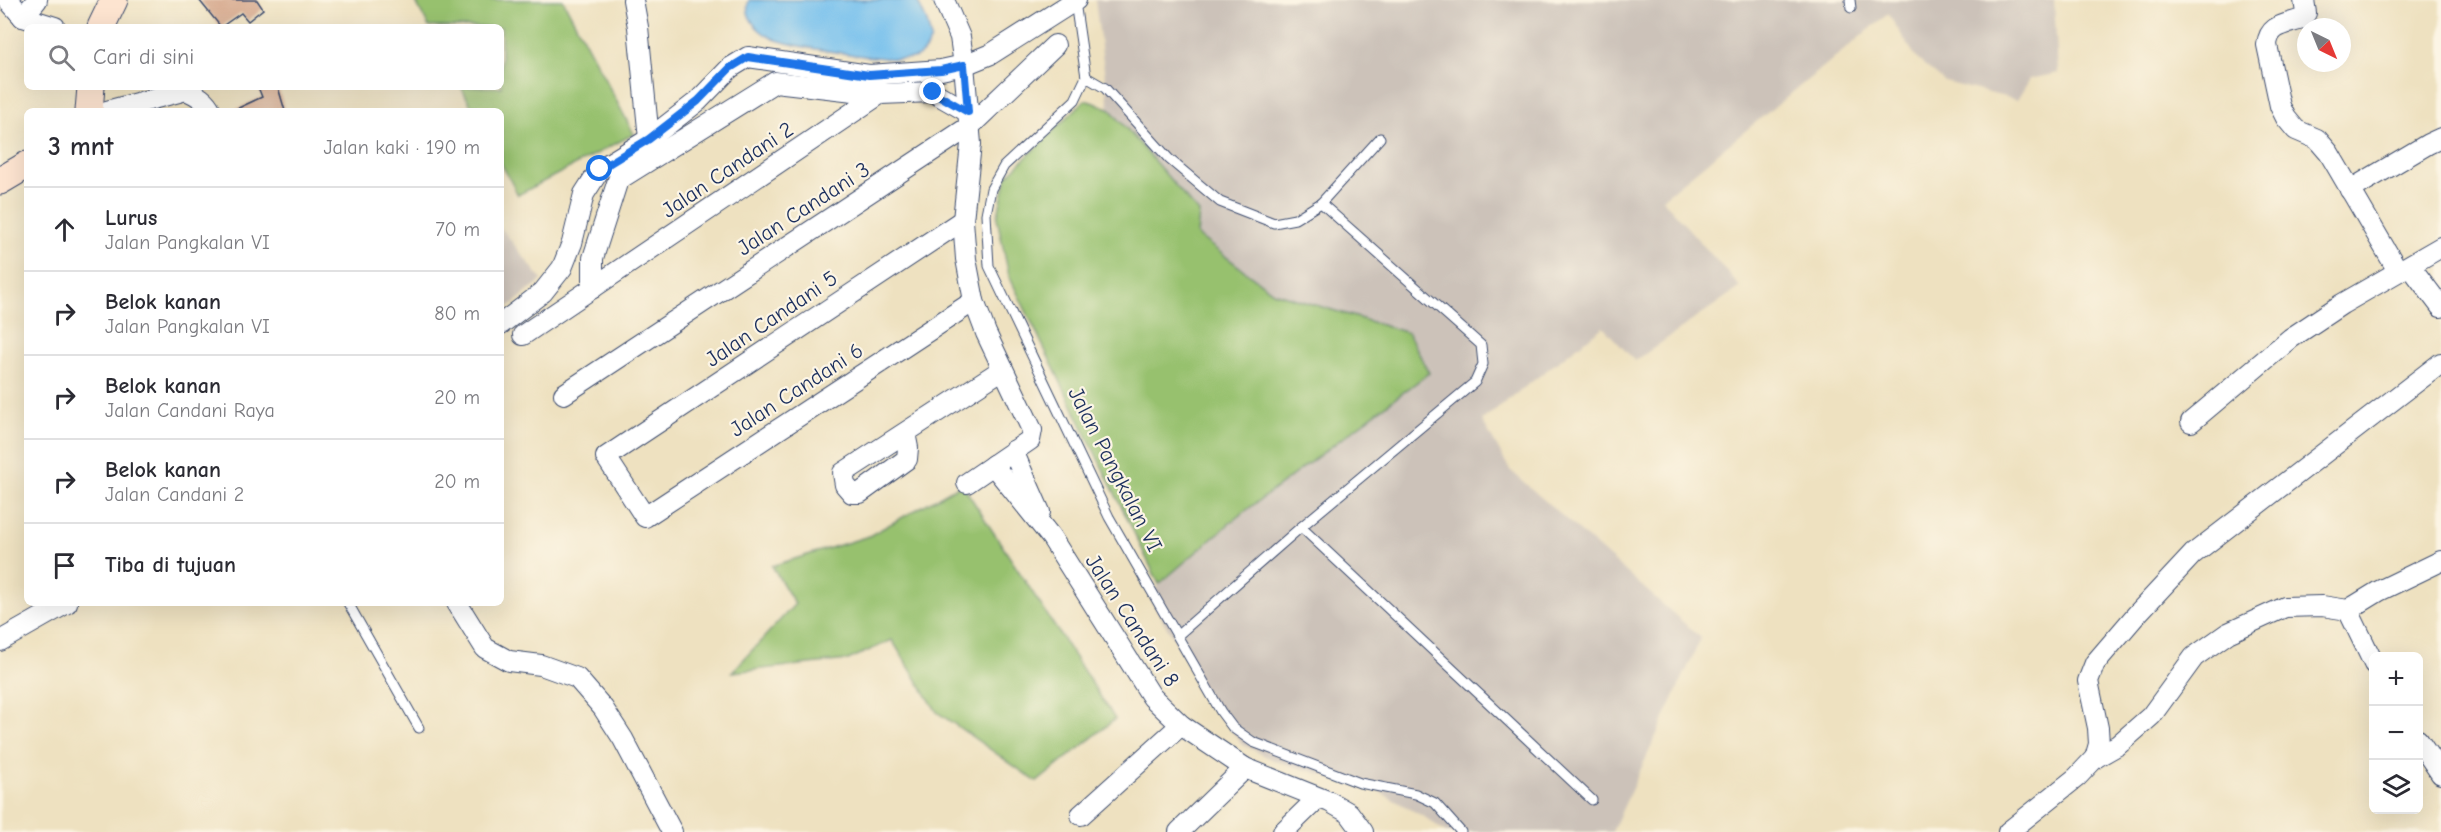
<!DOCTYPE html>
<html lang="id">
<meta charset="utf-8">
<style>
body{margin:0;font-family:"Comic Neue",sans-serif;background:#f7f7f7;color:#2b2b33}
.controls{position:absolute;right:18px;bottom:18px;display:grid;overflow:hidden;border-radius:9px;box-shadow:0 6px 24px #0002}
.controls button{width:54px;height:54px;display:grid;place-items:center;padding:0;border:0;border-bottom:2px solid #e1e1e2;background:#fff;color:#2b2b33;font:30px sans-serif}
.compass{position:absolute;left:2297px;top:18px;width:54px;height:54px;border-radius:50%;background:#fff;box-shadow:0 6px 24px #0002;rotate:137deg}
.stop{position:absolute;width:18px;height:18px;margin:-14px;border:4px solid #1a73e8;border-radius:50%;background:#fff}
.stop.end{background:#1a73e8;border-color:#fff;box-shadow:0 2px 6px #0008}
.list{margin:0;padding:0;list-style:none}
h2{display:flex;justify-content:space-between;align-items:center;height:78px;margin:0;padding:0 24px;font-size:26px}
h2 small{font-size:20px;font-weight:400;color:#7c7c81}
.list li{display:grid;grid-template-columns:39px 1fr auto;gap:18px;align-items:center;box-sizing:border-box;height:84px;padding:0 24px;border-top:2px solid #e1e1e2}
.list b{display:block;font-size:22px;white-space:nowrap}
.list p{margin:0;font-size:20px;white-space:nowrap;color:#7c7c81}
.list em{font-size:20px;font-style:normal;color:#7c7c81}
.icon{flex:none;width:33px;height:33px;fill:none;stroke:currentColor;stroke-width:2;stroke-linecap:round;stroke-linejoin:round}
.map{position:relative;flex:none;width:2441px;height:832px;overflow:hidden}
.search{position:absolute;background:#fff;box-shadow:0 6px 24px #0002;left:24px;top:24px;width:480px;height:66px;display:flex;align-items:center;gap:15px;box-sizing:border-box;padding:0 21px;border-radius:9px;color:#7c7c81;font-size:22px}
.panel{position:absolute;background:#fff;box-shadow:0 6px 24px #0002;left:24px;top:108px;width:480px;height:498px;border-radius:9px}
.map>svg:first-child{display:block}
</style>
<div class="map">
<svg width="2441" height="832" viewBox="0 0 2441 832">
<rect width="100%" height="100%" fill="#fcf5e5"/>
<filter id="ink" filterUnits="userSpaceOnUse"><feTurbulence type="fractalNoise" baseFrequency=".0167" numOctaves="2"/><feDisplacementMap in="SourceGraphic" scale="12" xChannelSelector="R" yChannelSelector="G"/><feConvolveMatrix kernelMatrix="1 2 1 2 8 2 1 2 1" color-interpolation-filters="sRGB"/></filter>
<filter id="wash" filterUnits="userSpaceOnUse"><feTurbulence type="fractalNoise" baseFrequency=".008" numOctaves="4" result="noise"/><feDisplacementMap in="SourceGraphic" scale="24" xChannelSelector="R" yChannelSelector="G"/><feGaussianBlur stdDeviation="1.35" result="paint"/><feColorMatrix in="noise" values="0 0 0 0 0 0 0 0 0 0 0 0 0 0 0 0 0 1.4 0 .05"/><feComposite in="paint" operator="in"/></filter>
<g filter="url(#wash)">
<rect width="100%" height="100%" fill="#eee1c0"/>
<g fill="#ccc2b9">
<polygon points="1095,0 2054,0 2058,73 2030,79 2017,100 1945,82 1918,60 1888,14 1662,199 1740,287 1635,361 1603,327 1482,420 1510,470 1701,638 1612,832 1446,832 1426,818 1378,791 1276,761 1243,745 1219,716 1148,595 1236,518 1407,333 1273,292 1197,235 1198,213 1109,108"/>
<polygon points="501,228 542,280 501,313"/>
</g>
<g fill="#97c16e" stroke="#597866" stroke-width="1.5">
<polygon points="415,0 563,0 634,134 518,195 501,163 501,111 474,111 461,87 501,87 501,27 429,27"/>
<polygon points="1085,100 1109,108 1199,213 1197,235 1273,292 1408,333 1429,373 1236,518 1159,584 1009,276 997,218 1007,176"/>
<polygon points="962,484 1115,719 1037,782 937,712 892,640 848,660 732,672 795,604 772,566 869,536"/>
</g>
<path fill="#73bfed" stroke="#4777a6" stroke-width="1.5" d="M749,0H917L927,22L931,39C927,47 923,56 913,58C893,62 787,47 770,37C757,30 743,16 749,0Z"/>
<g id="blocks">
<g fill="#d4a589">
<polygon points="199,0 257,0 263,9 248,21 241,13 221,27"/>
<polygon points="258,87 278,87 285,111 232,111 262,97"/>
</g>
</g>
</g>
<g filter="url(#ink)">
<use href="#blocks" fill-opacity="0" stroke="#3b4a6d" stroke-width="1.5"/>
<g fill="none" stroke-linecap="round" stroke-linejoin="round">
<g stroke="#3b4a6d" stroke-width="11">
<g id="lane">
<polyline points="1850,0 1851,8"/>
<polyline points="1075,2 1086,77 1075,100 1004,166 991,189 986,214 989,266 1109,517 1221,712 1233,728 1253,742 1360,783 1416,794 1435,803 1461,832"/>
<polyline points="1086,77 1105,88 1169,159 1220,202 1274,223 1295,219 1321,203"/>
<polyline points="1301,527 1592,800"/>
<polyline points="348,603 419,728"/>
<polyline points="1178,635 1301,527 1475,382 1483,364 1481,345 1321,203 1380,138"/>
</g>
</g>
<g stroke="#3b4a6d" stroke-width="22">
<g id="street">
<polyline points="8,0 23,17 55,27"/>
<polyline points="633,0 638,27 649,139"/>
<polyline points="944,0 960,37 964,65 971,144 963,220 966,259 974,301 986,333 1032,430 1030,440 967,483"/>
<path d="M2304,0L2306,13L2302,19C2285,25 2269,24 2267,45L2280,106L2286,118L2296,130L2317,139L2329,153L2398,271"/>
<polyline points="23,17 37,0"/>
<path d="M107,111L186,90C197,95 206,100 211,111"/>
<polyline points="2350,190 2428,144 2441,138"/>
<polyline points="963,220 606,457 645,517 974,301"/>
<polyline points="2410,266 2441,307"/>
<polyline points="593,288 593,258 618,180 775,82 880,94"/>
<polyline points="501,324 543,292 562,268 572,243 584,194 600,169 649,139 698,101 730,68 748,57 869,75 941,70 964,65 991,54 1076,0"/>
<polyline points="523,335 880,94 933,92 968,112"/>
<polyline points="564,394 970,126 1055,45"/>
<polyline points="2191,422 2291,338 2342,304 2441,247"/>
<polyline points="905,433 908,448 907,459 860,493 852,493 845,485 843,473 1003,369"/>
<polyline points="1013,451 1040,512"/>
<polyline points="993,465 1051,537 1152,697 1181,725 1245,768 1330,802 1349,813 1363,832"/>
<polyline points="457,603 485,648 509,661 541,665 577,678 603,708 623,739 672,832"/>
<polyline points="2348,610 2374,664"/>
<polyline points="0,641 67,603"/>
<polyline points="2418,740 2441,774"/>
<polyline points="2095,758 2118,745 2151,716 2194,657 2228,633 2285,607 2322,606 2348,610 2379,591 2441,561"/>
<polyline points="1081,815 1181,725"/>
<polyline points="1179,832 1245,768"/>
<polyline points="1283,832 1318,798"/>
<polyline points="2008,832 2077,777 2095,758 2099,744 2098,728 2088,681 2095,663 2137,614 2193,554 2441,363"/>
</g>
</g>
<g stroke="#3b4a6d" stroke-width="29">
<g id="secondary">
<polyline points="101,27 114,0"/>
<polyline points="89,111 91,87"/>
<polyline points="0,181 27,165"/>
</g>
</g>
<use href="#lane" stroke="#fff" stroke-width="9"/>
<use href="#street" stroke="#fff" stroke-width="20"/>
<use href="#secondary" stroke="#fde4d0" stroke-width="27"/>
</g>
</g>
<g fill="none" stroke-linecap="round" stroke-linejoin="round" filter="url(#ink)">
<polyline stroke="#1a73e8" stroke-width="8" points="600,169 649,139 698,101 730,68 748,57 869,75 941,70 964,65 968,112 933,92"/>
</g>
<g text-anchor="middle" stroke-width="4.5" stroke-linejoin="round" paint-order="stroke">
<g font-size="22" fill="#1b2f5e" stroke="#fcf5e5">
<text transform="translate(727 169) rotate(-34)" y="8">Jalan Candani 2</text>
<text transform="translate(803 208) rotate(-33)" y="8">Jalan Candani 3</text>
<text transform="translate(771 318) rotate(-34)" y="8">Jalan Candani 5</text>
<text transform="translate(796 389) rotate(-33)" y="8">Jalan Candani 6</text>
<text transform="translate(1116 469) rotate(63)" y="8">Jalan Pangkalan VI</text>
<text transform="translate(1133 620) rotate(57)" y="8">Jalan Candani 8</text>
</g>
</g>
</svg>
<div class="controls">
<button>+</button>
<button>−</button>
<button><svg class="icon" aria-label="layers" viewBox="0 0 24 24"><path d="M12 4l9 5-9 5-9-5zM3 14l9 5 9-5"/></svg></button>
</div>
<svg class="compass" viewBox="-18 -18 36 36"><path d="M0-13l5 13h-10z" fill="#e53935"/><path d="M0 13l5-13h-10z" fill="#7c7c81"/></svg>
<div class="stop" style="left:600px;top:169px"></div>
<div class="stop end" style="left:933px;top:92px"></div>
<div class="search"><svg class="icon" aria-label="search" viewBox="0 0 24 24"><circle cx="10" cy="10" r="6"/><path d="M15 15l6 6"/></svg>Cari di sini</div>
<section class="panel">
<h2>3 mnt<small>Jalan kaki · 190 m</small></h2>
<ul class="list">
<li><svg class="icon" aria-label="ahead" viewBox="0 0 24 24"><path d="M12 20V5M6 11l6-6 6 6"/></svg><div><b>Lurus</b><p>Jalan Pangkalan VI</p></div><em>70 m</em></li>
<li><svg class="icon" aria-label="right" viewBox="0 0 24 24"><path d="M7 20v-9h11M14 6l5 5-5 5"/></svg><div><b>Belok kanan</b><p>Jalan Pangkalan VI</p></div><em>80 m</em></li>
<li><svg class="icon" aria-label="right" viewBox="0 0 24 24"><path d="M7 20v-9h11M14 6l5 5-5 5"/></svg><div><b>Belok kanan</b><p>Jalan Candani Raya</p></div><em>20 m</em></li>
<li><svg class="icon" aria-label="right" viewBox="0 0 24 24"><path d="M7 20v-9h11M14 6l5 5-5 5"/></svg><div><b>Belok kanan</b><p>Jalan Candani 2</p></div><em>20 m</em></li>
<li><svg class="icon" aria-label="arrive" viewBox="0 0 24 24"><path d="M6 21V4h12l-3 4 3 4H6"/></svg><div><b>Tiba di tujuan</b></div></li>
</ul>
</section>
</div>
